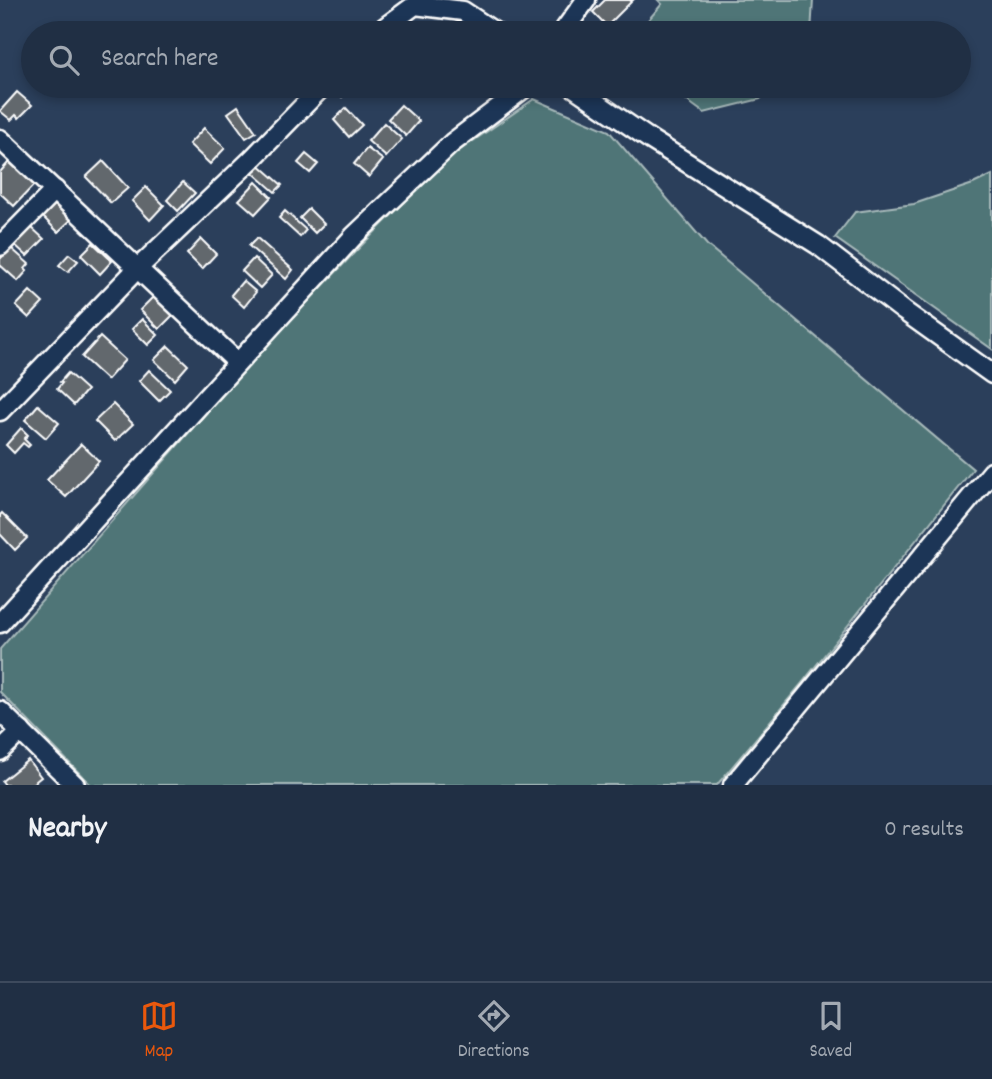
<!DOCTYPE html>
<style>
body{margin:0;font-family:Dekko,sans-serif;background:#2d3b4f;color:#f1f3f6}
.list{margin:0;padding:0;list-style:none}
h2{display:flex;justify-content:space-between;align-items:center;height:91px;margin:0;padding:0 28px;font-size:30px}
h2 small{font-size:23px;font-weight:400;color:#a2a9b2}
.icon{flex:none;width:38px;height:38px;fill:none;stroke:currentColor;stroke-width:2;stroke-linecap:round;stroke-linejoin:round}
.map{position:relative;flex:none;width:992px;height:785px;overflow:hidden}
.search{position:absolute;background:#202f44;box-shadow:0 4px 10px #0003;left:21px;right:21px;top:21px;height:77px;display:flex;align-items:center;gap:18px;box-sizing:border-box;padding:0 24px;border-radius:38px;color:#a2a9b2;font-size:26px}
.sheet{height:196px;background:#202f44}
nav{display:flex;justify-content:space-around;align-items:center;box-sizing:border-box;height:98px;border-top:2px solid #3d4a5d;background:#202f44;font-size:19px;color:#a2a9b2}
nav a{display:grid;justify-items:center;gap:4px}
nav .on{color:#ea580c}
.map>svg:first-child{display:block}
</style>
<div class="map">
<svg width="992" height="785" viewBox="0 0 992 785">
<rect width="100%" height="100%" fill="#2b3f5b"/>
<filter id="ink" filterUnits="userSpaceOnUse"><feTurbulence type="fractalNoise" baseFrequency=".0143" numOctaves="2"/><feDisplacementMap in="SourceGraphic" scale="14" xChannelSelector="R" yChannelSelector="G"/><feConvolveMatrix kernelMatrix="1 2 1 2 8 2 1 2 1" color-interpolation-filters="sRGB"/></filter>
<g filter="url(#ink)">
<g fill="#507577" stroke="#a8babb" stroke-width="2">
<polygon points="658,0 813,0 811,33 637,33 662,4"/>
<polygon points="667,86 775,86 760,99 704,113"/>
<polygon points="534,99 609,131 707,245 973,469 802,683 717,785 91,785 0,692 0,649 247,366 355,252 447,159"/>
<polygon points="992,175 992,349 835,238 855,212 914,204 973,184"/>
</g>
<g fill="#62686d" stroke="#fff" stroke-width="2">
<polygon points="605,0 633,0 607,26 593,12"/>
<polygon points="333,86 354,86 342,97 332,87"/>
<polygon points="17,92 32,105 19,118 16,115 11,120 0,111"/>
<polygon points="401,105 419,121 406,136 388,119"/>
<polygon points="238,106 256,132 246,138 228,113"/>
<polygon points="346,108 362,125 349,137 334,120"/>
<polygon points="384,123 402,139 386,157 368,141"/>
<polygon points="204,128 225,148 210,164 189,144"/>
<polygon points="367,148 383,160 369,177 354,164"/>
<polygon points="306,154 318,164 310,173 298,163"/>
<polygon points="103,161 128,188 111,203 86,177"/>
<polygon points="9,162 35,184 14,206 0,193 0,172"/>
<polygon points="257,163 282,185 275,192 250,170"/>
<polygon points="183,182 195,193 178,211 167,200"/>
<polygon points="256,182 271,197 255,214 239,200"/>
<polygon points="146,187 164,205 150,220 132,201"/>
<polygon points="56,200 74,217 58,232 41,215"/>
<polygon points="309,209 324,224 315,233 300,218"/>
<polygon points="285,211 306,230 300,237 279,218"/>
<polygon points="30,226 44,239 27,256 14,244"/>
<polygon points="257,238 293,270 286,279 249,246"/>
<polygon points="201,239 216,254 202,269 187,254"/>
<polygon points="93,243 112,261 100,274 81,255"/>
<polygon points="11,248 29,264 25,269 27,271 18,281 0,265 0,259"/>
<polygon points="69,254 78,261 68,272 59,265"/>
<polygon points="254,258 272,275 260,288 242,271"/>
<polygon points="243,281 256,292 244,307 231,295"/>
<polygon points="30,291 43,303 29,318 16,306"/>
<polygon points="156,294 175,313 159,329 140,310"/>
<polygon points="142,319 158,335 148,345 132,329"/>
<polygon points="100,337 125,360 107,380 82,357"/>
<polygon points="168,346 188,365 175,380 154,360"/>
<polygon points="149,370 170,390 159,401 139,381"/>
<polygon points="68,373 87,390 74,405 57,389 62,383 60,382"/>
<polygon points="113,404 133,424 115,441 95,421"/>
<polygon points="38,405 59,423 46,438 25,420"/>
<polygon points="21,428 28,435 24,439 30,445 28,447 23,443 14,453 6,445"/>
<polygon points="81,444 99,461 66,497 47,480"/>
<polygon points="2,513 27,538 15,550 0,534 0,515"/>
<polygon points="28,760 41,777 31,785 5,785 2,781"/>
</g>
<g fill="none" stroke-linecap="round" stroke-linejoin="round">
<g stroke="#fff" stroke-width="23">
<g id="minor">
<polyline points="377,33 415,5 463,11 496,33"/>
<polyline points="562,33 586,0"/>
<polyline points="572,86 651,140 818,245 904,311 992,374"/>
<polyline points="0,139 237,362"/>
<polyline points="0,246 55,190"/>
<polyline points="0,411 137,269 252,159 323,86"/>
<polyline points="0,623 354,236 452,143 527,86"/>
<polyline points="0,711 75,785"/>
<polyline points="0,751 21,731"/>
<polyline points="733,785 992,472"/>
</g>
</g>
<use href="#minor" stroke="#1d3557" stroke-width="18"/>
</g>
</g>
</svg>
<div class="search"><svg class="icon" aria-label="search" viewBox="0 0 24 24"><circle cx="10" cy="10" r="6"/><path d="M15 15l6 6"/></svg>Search here</div>
</div>
<section class="sheet">
<h2>Nearby<small>0 results</small></h2>
<ul class="list">
</ul>
</section>
<nav>
<a class="on"><svg class="icon" aria-label="map" viewBox="0 0 24 24"><path d="M3 6l6-2 6 2 6-2v14l-6 2-6-2-6 2zM9 4v14M15 6v14"/></svg>Map</a>
<a><svg class="icon" aria-label="directions" viewBox="0 0 24 24"><path d="M12 3l9 9-9 9-9-9zM9 14v-3h6M13 9l2 2-2 2"/></svg>Directions</a>
<a><svg class="icon" aria-label="saved" viewBox="0 0 24 24"><path d="M7 4h10v16l-5-4-5 4z"/></svg>Saved</a>
</nav>
